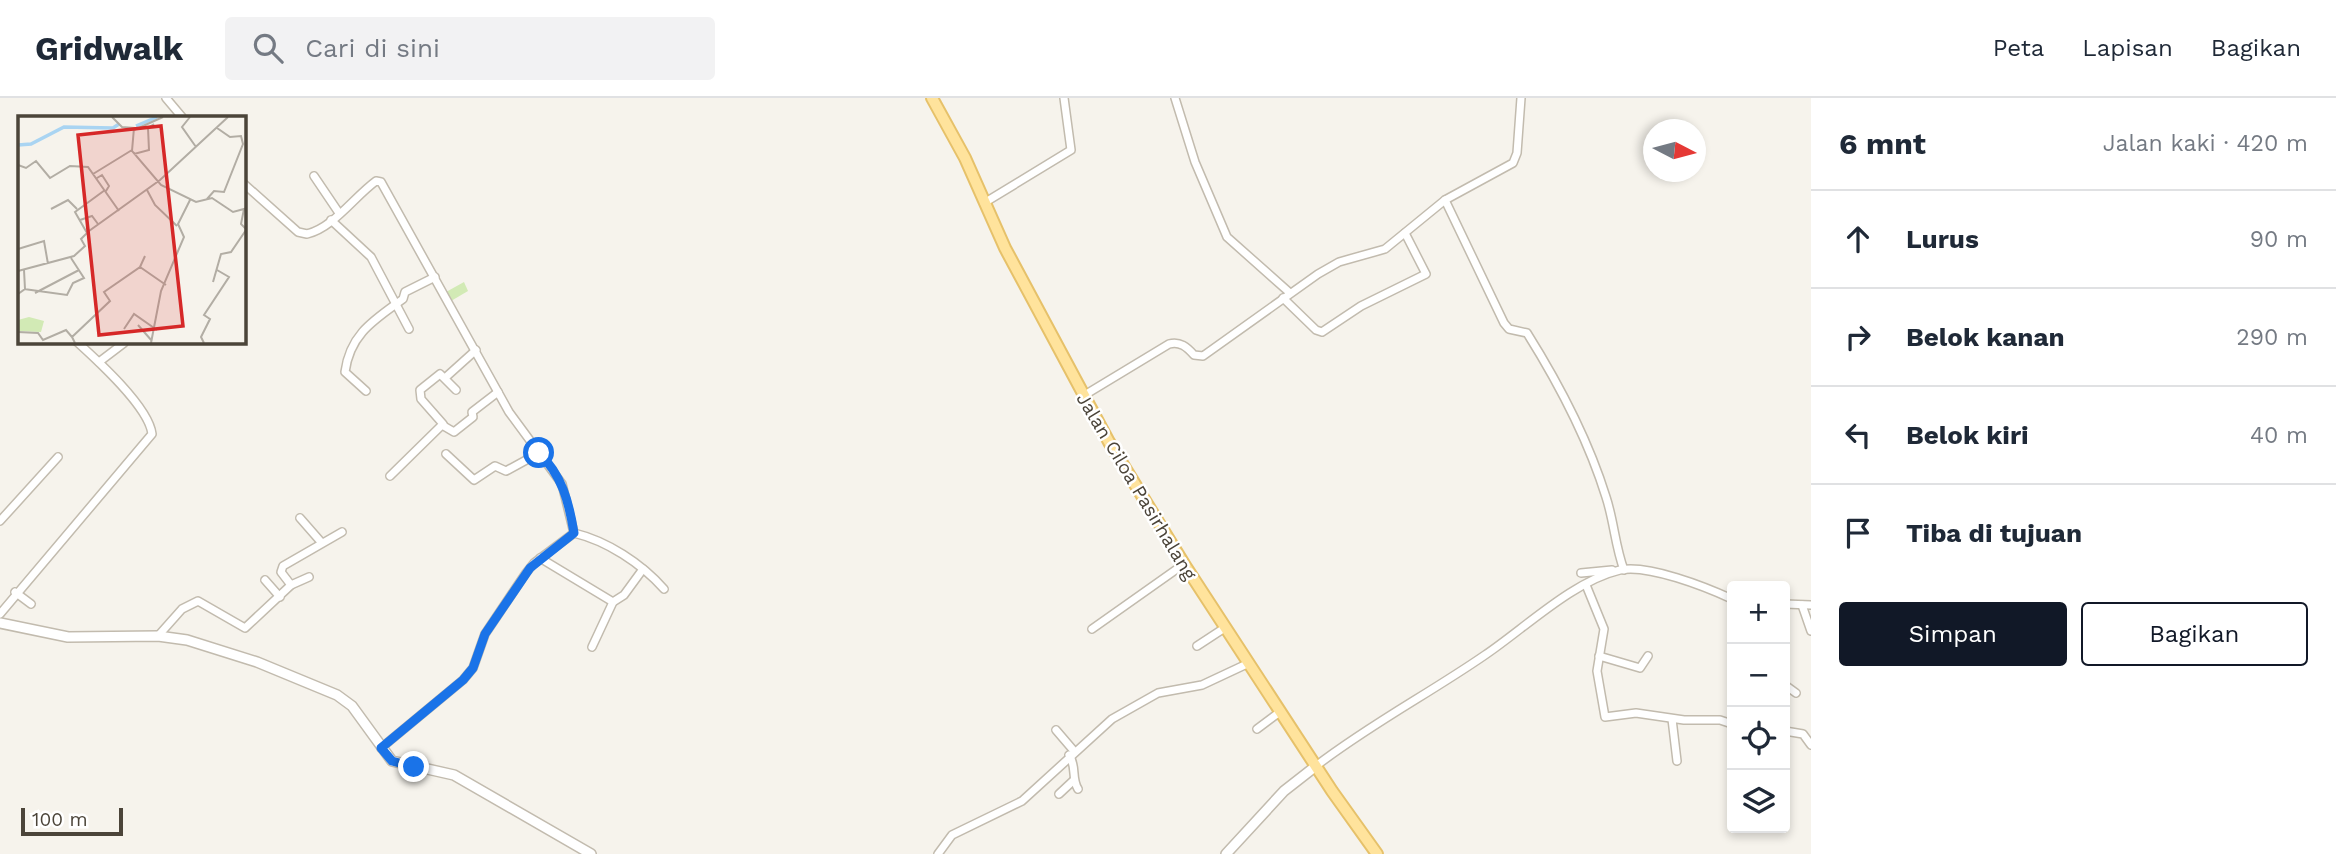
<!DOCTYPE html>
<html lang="id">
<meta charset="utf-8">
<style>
body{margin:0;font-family:"Work Sans",sans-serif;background:#f2f2f3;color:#1f2937}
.controls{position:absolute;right:21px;bottom:21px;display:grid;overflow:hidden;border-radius:7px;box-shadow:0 4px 10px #0003}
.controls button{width:63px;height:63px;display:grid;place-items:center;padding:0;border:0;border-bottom:2px solid #e0e1e3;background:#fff;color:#1f2937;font:35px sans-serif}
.compass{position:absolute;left:1643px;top:21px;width:63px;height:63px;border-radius:50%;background:#fff;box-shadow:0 4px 10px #0003;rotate:96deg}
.scale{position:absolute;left:21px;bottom:18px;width:102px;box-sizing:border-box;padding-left:7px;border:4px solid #4b4439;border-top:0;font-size:19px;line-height:24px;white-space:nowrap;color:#4b4439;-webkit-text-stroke:5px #fff;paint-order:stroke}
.stop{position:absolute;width:21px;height:21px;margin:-16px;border:5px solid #1a73e8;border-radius:50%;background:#fff}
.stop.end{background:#1a73e8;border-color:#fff;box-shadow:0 2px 7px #0008}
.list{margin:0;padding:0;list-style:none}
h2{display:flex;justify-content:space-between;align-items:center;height:91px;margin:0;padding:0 28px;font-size:30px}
h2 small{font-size:23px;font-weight:400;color:#747a83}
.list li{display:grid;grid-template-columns:46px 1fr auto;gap:21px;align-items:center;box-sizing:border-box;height:98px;padding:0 28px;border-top:2px solid #e0e1e3}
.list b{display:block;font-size:26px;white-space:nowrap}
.list em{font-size:23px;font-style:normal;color:#747a83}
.actions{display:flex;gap:14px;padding:21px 28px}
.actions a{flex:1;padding:16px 0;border:2px solid #111827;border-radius:7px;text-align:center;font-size:24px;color:#111827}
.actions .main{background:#111827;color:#fff}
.icon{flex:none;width:38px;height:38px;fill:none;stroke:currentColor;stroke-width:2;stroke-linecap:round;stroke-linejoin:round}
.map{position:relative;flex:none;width:1811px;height:756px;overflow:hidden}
header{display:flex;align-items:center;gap:42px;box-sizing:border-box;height:98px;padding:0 35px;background:#fff;border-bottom:2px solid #e0e1e3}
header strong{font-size:33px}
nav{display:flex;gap:38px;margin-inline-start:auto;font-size:24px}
.search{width:490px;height:63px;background:#f2f2f3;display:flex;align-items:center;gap:18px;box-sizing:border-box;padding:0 24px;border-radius:7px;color:#747a83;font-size:26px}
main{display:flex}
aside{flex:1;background:#fff}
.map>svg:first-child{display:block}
</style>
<header>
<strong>Gridwalk</strong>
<div class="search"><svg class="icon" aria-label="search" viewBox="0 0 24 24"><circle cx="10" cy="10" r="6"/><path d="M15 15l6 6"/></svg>Cari di sini</div>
<nav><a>Peta</a><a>Lapisan</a><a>Bagikan</a></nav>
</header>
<main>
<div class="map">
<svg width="1811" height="756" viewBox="0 0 1811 756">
<rect width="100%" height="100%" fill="#f6f3ec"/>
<polygon fill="#d2eab5" points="464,184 468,193 451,203 446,194"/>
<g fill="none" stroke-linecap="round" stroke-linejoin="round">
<g stroke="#c2bbae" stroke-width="10">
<g id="minor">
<polyline points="166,0 182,19"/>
<polyline points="1175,0 1195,64 1227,139 1290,195"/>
<polyline points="314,78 339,115"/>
<path d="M243,85L298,134L307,136C333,130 354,99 376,83L381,84L509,314L562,386L574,435"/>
<path d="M1445,102L1504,225L1509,231L1527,235C1559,286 1588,341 1606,399C1614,423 1615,448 1624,472"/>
<polyline points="984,105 1071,52 1064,0"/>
<polyline points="331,122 371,159 409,231"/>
<polyline points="1283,200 1316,232 1322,234 1361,208 1426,176 1405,135"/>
<polyline points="99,264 124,245"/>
<polyline points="446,279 476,252"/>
<path d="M366,293L345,274C350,236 374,222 403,201L405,194L435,179"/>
<path d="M1083,298L1169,246C1180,243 1187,249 1194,257L1203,258L1318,176L1339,164L1385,151L1445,102L1513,65L1517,55L1521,0"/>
<polyline points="442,327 454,334 473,319 472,314 498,294"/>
<polyline points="446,356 474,382 495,368 506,373 539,355"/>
<polyline points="390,378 443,326 421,301 420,292 440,276 456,292"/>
<polyline points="300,420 321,444"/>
<polyline points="0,423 58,359"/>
<path d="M574,435C607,443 641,465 664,491"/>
<polyline points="540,460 613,504"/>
<polyline points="1581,475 1612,472"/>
<polyline points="265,482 280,499"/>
<polyline points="291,487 281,474 283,468 342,434"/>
<polyline points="1586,487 1604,531 1597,573 1605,619 1636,615 1684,622 1720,622 1732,626"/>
<polyline points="15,494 31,506"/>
<polyline points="1785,506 1811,507"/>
<polyline points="1802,507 1811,533"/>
<path d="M0,516L152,336C149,309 97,262 76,243"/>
<polyline points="1092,531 1184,466"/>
<polyline points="158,538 182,511 198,503 245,530 291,487 309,479"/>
<polyline points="1197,548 1226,529"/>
<polyline points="592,549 613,504 624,497 643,471"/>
<polyline points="1599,558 1640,570 1648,558"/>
<polyline points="1785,587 1796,595"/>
<polyline points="1672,621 1677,663"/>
<polyline points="1257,631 1281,613"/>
<polyline points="1056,632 1074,653"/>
<polyline points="1785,633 1803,636 1811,647"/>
<polyline points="381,650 463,582 473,570 485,536 526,475 534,465 574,435"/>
<path d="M1069,657C1077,668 1071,680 1078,691"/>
<path d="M1316,668C1369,627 1430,595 1485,557C1525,530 1573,483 1620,472C1648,466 1706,489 1732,501"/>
<polyline points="1059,696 1074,682"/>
<polyline points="938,756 952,737 1022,703 1112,621 1158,595 1202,587 1249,565"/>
</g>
</g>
<g stroke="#c2bbae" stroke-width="12">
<g id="tertiary">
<polyline points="0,525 68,539 158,538 187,542 257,564 337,597 352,608 392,663 454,677 591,756"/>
<polyline points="1226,756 1284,693 1316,668"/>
</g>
</g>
<g stroke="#e6c16a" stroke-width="14">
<polyline id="primary" points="932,0 965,60 1005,150 1109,344 1184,466 1332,693 1377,756"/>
</g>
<use href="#minor" stroke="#fff" stroke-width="7"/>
<use href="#tertiary" stroke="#fff" stroke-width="9"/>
<use href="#primary" stroke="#ffe39c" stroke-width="10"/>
</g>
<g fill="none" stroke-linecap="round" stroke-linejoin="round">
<path stroke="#1a73e8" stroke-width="9" d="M414,669L392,663L381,650L463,582L473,570L485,536L530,470L574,435C569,404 562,377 539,355"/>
</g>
<g text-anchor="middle" stroke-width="5" stroke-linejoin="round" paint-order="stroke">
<g font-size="19" fill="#4b4439" stroke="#fff">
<text transform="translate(1137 388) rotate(59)" y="7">Jalan Ciloa Pasirhalang</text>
</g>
</g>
<g transform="translate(18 18)">
<rect width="228" height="228" fill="#f6f3ec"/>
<path d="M11,201L26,205L23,216L0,215V204Z" fill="#d2eab5"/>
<path fill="none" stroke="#a9d4f2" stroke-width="3.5" d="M118,10L139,1M0,29L13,28L46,11L95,12L101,8"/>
<path fill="none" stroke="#b2ada4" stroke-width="2" d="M94,1L104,11L116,12L114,35L143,69L178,86L194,82L215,96L226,93L223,108L228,113M172,1L164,11L178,31M116,14L145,1M116,38L131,34L130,12L136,8M0,49L8,52L18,45L32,62L52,50L70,51L101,95M75,58L114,34M79,62L84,59L91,70L88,75M129,74L137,89L159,110M189,83L196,75L206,76L225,28L223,20L212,21L199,12M33,93L50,84L59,93M62,104L74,100L80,108M69,117L57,96L87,74M0,133L26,125L30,148M122,151L148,169M0,155L56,140L67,130L63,123L71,115L142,64L210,1M195,166L203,138L213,136L228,114M6,173L49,179L55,167L66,162L53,142M17,177L61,154M0,178L7,173L6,154M120,209L134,225M106,213L116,198L139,214M0,216L20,217L25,224L48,214L54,221M57,227L54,221L92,185L86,176L122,151L127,140M133,227L143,175L166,121L160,108L172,84M186,227L183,221L192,203L186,199L211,161L199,154"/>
<path fill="#d62828" fill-opacity="0.15" stroke="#d62828" stroke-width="3.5" d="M143,10L165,210L81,219L60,19Z"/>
<rect width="228" height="228" fill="none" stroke="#4b4439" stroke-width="3.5"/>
</g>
</svg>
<div class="controls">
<button>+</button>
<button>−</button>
<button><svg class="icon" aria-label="locate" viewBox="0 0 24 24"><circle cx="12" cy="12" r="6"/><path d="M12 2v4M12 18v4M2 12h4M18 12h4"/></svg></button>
<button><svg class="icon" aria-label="layers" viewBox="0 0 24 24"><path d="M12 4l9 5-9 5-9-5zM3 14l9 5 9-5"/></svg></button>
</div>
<svg class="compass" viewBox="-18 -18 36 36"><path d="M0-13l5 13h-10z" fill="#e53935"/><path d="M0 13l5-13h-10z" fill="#747a83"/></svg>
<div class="scale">100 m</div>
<div class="stop" style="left:539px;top:355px"></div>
<div class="stop end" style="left:414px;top:669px"></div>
</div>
<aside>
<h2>6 mnt<small>Jalan kaki · 420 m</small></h2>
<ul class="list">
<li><svg class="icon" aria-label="ahead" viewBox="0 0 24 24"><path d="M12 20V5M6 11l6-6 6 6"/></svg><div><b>Lurus</b></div><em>90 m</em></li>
<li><svg class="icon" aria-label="right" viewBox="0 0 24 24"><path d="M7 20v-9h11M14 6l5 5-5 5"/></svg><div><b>Belok kanan</b></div><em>290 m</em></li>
<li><svg class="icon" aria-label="left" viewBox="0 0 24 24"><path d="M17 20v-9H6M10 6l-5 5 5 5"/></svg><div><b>Belok kiri</b></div><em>40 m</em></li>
<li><svg class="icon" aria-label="arrive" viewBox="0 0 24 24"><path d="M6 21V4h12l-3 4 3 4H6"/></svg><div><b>Tiba di tujuan</b></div></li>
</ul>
<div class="actions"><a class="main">Simpan</a><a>Bagikan</a></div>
</aside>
</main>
